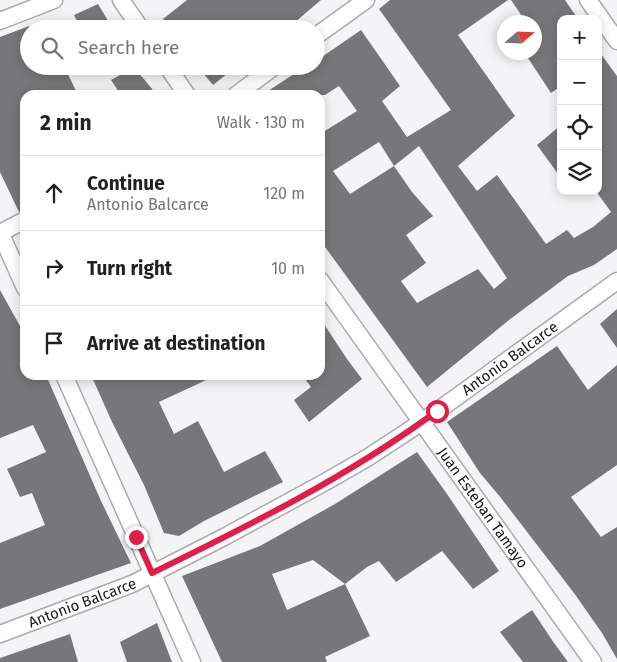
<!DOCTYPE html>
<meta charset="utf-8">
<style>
body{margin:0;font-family:"Fira Sans",sans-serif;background:#f2f2f2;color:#202124}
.controls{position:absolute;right:15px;top:15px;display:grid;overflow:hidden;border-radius:10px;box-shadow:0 2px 12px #0003}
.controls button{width:45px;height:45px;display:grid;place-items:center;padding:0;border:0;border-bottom:1px solid #e0e0e0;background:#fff;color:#202124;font:25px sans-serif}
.compass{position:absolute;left:497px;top:15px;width:45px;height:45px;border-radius:50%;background:#fff;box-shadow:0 2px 12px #0003;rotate:71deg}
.stop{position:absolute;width:15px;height:15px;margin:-11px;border:4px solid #e11d48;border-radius:50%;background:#fff}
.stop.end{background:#e11d48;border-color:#fff;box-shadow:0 1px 5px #0008}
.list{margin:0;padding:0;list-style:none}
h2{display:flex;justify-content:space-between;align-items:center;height:65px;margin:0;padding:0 20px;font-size:21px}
h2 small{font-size:16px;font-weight:400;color:#757577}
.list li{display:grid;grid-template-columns:32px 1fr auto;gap:15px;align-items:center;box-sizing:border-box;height:75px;padding:0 20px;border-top:1px solid #e0e0e0}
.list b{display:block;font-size:19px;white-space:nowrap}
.list p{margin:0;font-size:16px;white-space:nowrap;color:#757577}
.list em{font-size:16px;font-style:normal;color:#757577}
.icon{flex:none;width:28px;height:28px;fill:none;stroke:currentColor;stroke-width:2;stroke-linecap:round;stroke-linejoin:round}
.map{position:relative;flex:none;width:617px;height:662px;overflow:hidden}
.search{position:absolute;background:#fff;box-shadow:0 2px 12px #0003;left:20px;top:20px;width:305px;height:55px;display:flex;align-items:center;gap:12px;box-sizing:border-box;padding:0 18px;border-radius:28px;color:#757577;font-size:19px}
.panel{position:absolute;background:#fff;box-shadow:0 2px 12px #0003;left:20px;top:90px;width:305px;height:290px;border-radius:15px}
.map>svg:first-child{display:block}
</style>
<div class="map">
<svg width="617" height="662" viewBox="0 0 617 662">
<rect width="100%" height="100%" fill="#f4f4f7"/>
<g fill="#77777a" fill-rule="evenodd">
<polygon points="187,0 321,0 287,29 170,29 163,19"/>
<path d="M390,0H508L458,35L515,116L458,166L477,191L497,175L546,244L567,230L574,238L593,227L611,212L598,194V50L617,76V249L594,265L568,276L509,320L427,387L320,240V134L357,111L339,86L325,95H262L306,66H316V61L361,30L400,86L382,101L407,137L451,110L379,9ZM379,142L394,166L350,194L333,171ZM419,146L507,278L494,289L478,269L417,303L401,281L426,263L406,235L433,216L412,192L394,166Z"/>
<polygon points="511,0 565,0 578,19 561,19 561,86 551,93 524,52 534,52 534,22 526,22"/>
<polygon points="98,4 113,29 81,29 74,15"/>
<polygon points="29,26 29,66 64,66 78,95 25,95 25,210 19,212 0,172 0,37"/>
<polygon points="197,66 237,66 213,85"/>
<polygon points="134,67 157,95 121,95 111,80"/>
<polygon points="561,125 561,178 537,145"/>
<polygon points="0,290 25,335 25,375 46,375 101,501 131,563 0,609 0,543 45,525 32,493 20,497 7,469 46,452 33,425 0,438"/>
<polygon points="617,309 617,348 600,324"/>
<polygon points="320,318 347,359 362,379 309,422 294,400 311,387 302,375 320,375"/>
<polygon points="557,346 588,390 617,365 617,465 571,497 601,537 617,527 617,659 602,633 574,593 501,498 480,473 447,422"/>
<polygon points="91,375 217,375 159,402 174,434 198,421 224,472 265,451 283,482 204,521 179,536 164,533 144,485 112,422"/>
<path d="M417,452L447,494L499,571L473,589L442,551L396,582L379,561L367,567L345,584L370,636L325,657L327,662H222L182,576L260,546L335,504ZM313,560L345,584L287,610L272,574Z"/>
<polygon points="532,610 554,643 568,662 523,662 500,632"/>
<polygon points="157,623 172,662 127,662 120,642"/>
<polygon points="70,634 78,662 0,662 0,658"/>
</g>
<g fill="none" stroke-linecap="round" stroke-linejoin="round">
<g stroke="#ababae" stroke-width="19">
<g id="street">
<polyline points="121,0 141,29"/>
<polyline points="588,0 617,41"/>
<polyline points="0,21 54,0"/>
<polyline points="316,36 366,0"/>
<polyline points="167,66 187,95"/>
<polyline points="236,95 275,66"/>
<polyline points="0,232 25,288"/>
<polyline points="0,233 25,220"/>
<path id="s1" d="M320,280L593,662"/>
<polyline points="64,375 192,662"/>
<path id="s2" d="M0,634L132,584L226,536L327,481L367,458L422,422L617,281"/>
</g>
</g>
<use href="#street" stroke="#fff" stroke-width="16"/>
</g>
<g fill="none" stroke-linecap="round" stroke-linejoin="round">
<path stroke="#e11d48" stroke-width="6" d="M136,537L152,573C250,525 349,476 437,411"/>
</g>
<g text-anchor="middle" stroke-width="4" stroke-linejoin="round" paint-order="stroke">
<g font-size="15" fill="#171718" stroke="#fff">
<text dy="5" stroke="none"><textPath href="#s2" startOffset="582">Antonio Balcarce</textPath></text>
<text dy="5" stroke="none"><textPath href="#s1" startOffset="280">Juan Esteban Tamayo</textPath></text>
<text dy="5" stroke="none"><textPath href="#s2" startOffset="88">Antonio Balcarce</textPath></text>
</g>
</g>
</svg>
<div class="controls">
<button>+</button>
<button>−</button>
<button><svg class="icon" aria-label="locate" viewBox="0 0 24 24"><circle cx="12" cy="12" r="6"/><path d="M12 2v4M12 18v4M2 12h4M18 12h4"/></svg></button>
<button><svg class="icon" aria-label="layers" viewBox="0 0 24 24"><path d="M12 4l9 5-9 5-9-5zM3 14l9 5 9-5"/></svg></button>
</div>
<svg class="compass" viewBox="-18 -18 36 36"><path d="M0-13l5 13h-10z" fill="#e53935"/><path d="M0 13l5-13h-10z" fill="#757577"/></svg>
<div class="stop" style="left:437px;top:411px"></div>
<div class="stop end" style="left:136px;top:537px"></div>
<div class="search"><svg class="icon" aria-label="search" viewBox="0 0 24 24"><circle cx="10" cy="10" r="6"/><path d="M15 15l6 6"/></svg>Search here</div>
<section class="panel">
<h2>2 min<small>Walk · 130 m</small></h2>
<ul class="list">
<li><svg class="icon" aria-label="ahead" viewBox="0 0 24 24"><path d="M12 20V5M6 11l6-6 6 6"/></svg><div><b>Continue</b><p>Antonio Balcarce</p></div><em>120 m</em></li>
<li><svg class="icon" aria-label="right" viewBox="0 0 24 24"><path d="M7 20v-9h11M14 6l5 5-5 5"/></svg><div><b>Turn right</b></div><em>10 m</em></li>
<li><svg class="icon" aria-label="arrive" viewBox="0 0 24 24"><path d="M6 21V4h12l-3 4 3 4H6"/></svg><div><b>Arrive at destination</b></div></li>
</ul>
</section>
</div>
